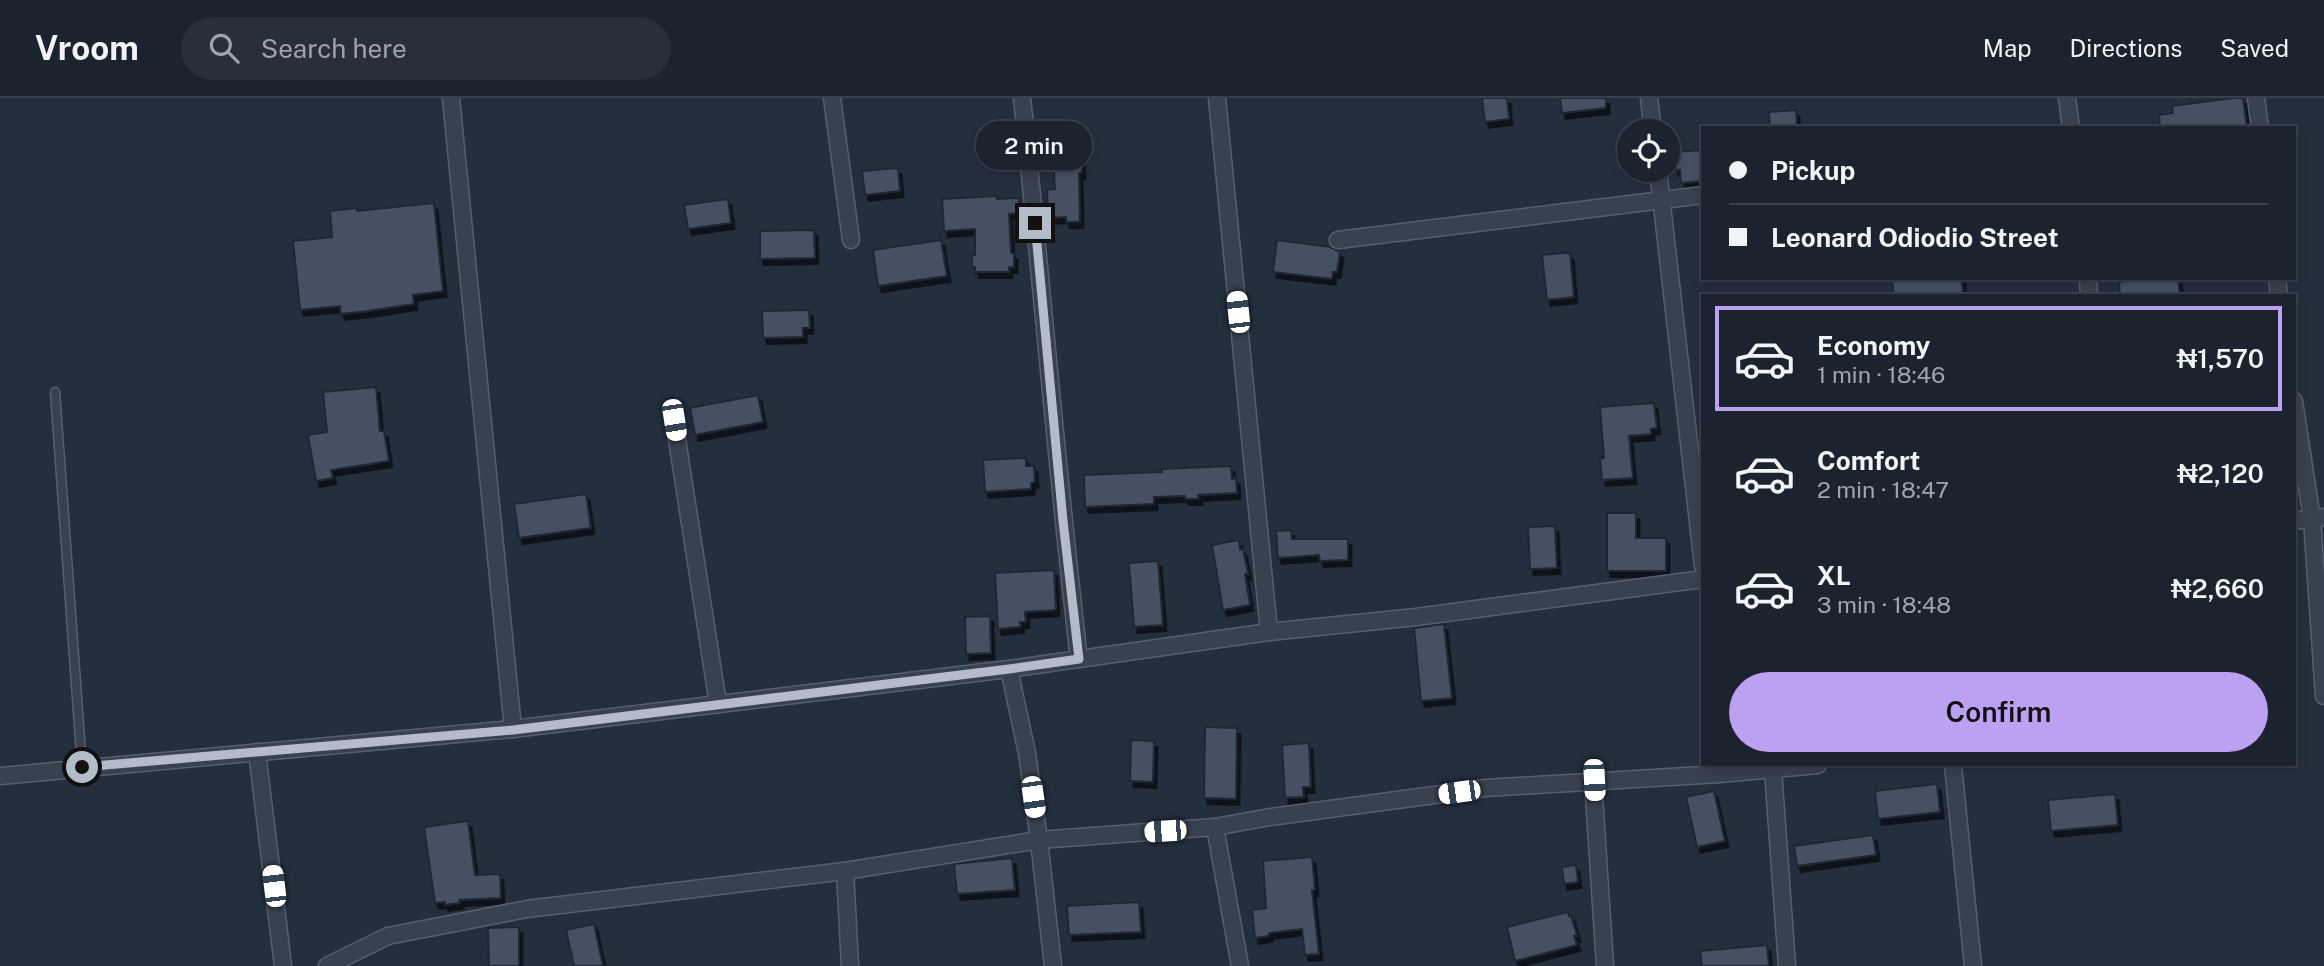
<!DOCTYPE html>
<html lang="en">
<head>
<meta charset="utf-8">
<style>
	body { margin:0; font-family:"Public Sans",sans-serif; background:#282f3a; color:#f1f3f6; height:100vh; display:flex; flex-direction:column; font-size:26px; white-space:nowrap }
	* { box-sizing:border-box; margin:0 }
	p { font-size:23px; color:#a0a4aa }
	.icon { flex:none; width:38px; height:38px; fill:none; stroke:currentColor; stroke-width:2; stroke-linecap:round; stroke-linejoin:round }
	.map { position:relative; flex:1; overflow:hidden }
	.drawer { position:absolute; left:1701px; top:196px; width:595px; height:472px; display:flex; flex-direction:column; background:#1b232e; border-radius:0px; box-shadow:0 4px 10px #0003,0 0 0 2px #39404a }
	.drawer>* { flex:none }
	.hud { position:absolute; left:1701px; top:28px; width:595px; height:154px; border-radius:0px; box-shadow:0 4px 10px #0003,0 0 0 2px #39404a; display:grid; align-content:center; height:154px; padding:0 28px; background:#1b232e }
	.fabs { position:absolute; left:1617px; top:21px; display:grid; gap:14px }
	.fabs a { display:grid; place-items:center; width:63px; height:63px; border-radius:50%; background:#1b232e; box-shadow:0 4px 10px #0003,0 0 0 2px #39404a; font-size:35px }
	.end { position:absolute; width:32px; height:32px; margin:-16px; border:9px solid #b4bcc9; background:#111; box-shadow:0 0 0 4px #111 }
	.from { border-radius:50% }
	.bubble { position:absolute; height:49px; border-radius:24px; background:#1b232e; box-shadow:0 4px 10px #0003,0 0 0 2px #39404a; font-size:23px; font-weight:600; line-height:49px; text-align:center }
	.car { position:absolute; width:21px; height:42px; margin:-21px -10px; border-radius:9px; box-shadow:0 0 5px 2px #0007; background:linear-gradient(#fff 24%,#345 0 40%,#fff 0 76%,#345 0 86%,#fff 0) }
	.hud b { display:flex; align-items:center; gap:24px; height:66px; font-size:26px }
	.hud b+b { border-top:2px solid #39404a }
	.hud i { width:18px; height:18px; background:#f1f3f6 }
	ul { padding:12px 0 0; list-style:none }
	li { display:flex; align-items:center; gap:21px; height:105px; margin:0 14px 10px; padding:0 14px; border:4px solid transparent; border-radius:0px }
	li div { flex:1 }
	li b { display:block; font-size:26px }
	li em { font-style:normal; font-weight:600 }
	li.on { border-color:#bca0f2 }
	li>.icon { width:63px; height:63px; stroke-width:1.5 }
	.cta { display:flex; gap:14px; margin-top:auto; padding:14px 28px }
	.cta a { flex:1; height:80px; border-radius:42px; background:#bca0f2; color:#111; font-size:28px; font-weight:600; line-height:80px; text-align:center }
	header { display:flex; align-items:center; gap:42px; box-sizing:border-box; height:98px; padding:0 35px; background:#1b232e; border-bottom:2px solid #39404a }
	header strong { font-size:33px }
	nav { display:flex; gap:38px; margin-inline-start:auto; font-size:24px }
	.search { width:490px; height:63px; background:#282f3a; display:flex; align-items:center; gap:18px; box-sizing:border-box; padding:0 24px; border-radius:38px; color:#a0a4aa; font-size:26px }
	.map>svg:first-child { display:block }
</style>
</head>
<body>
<header>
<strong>Vroom</strong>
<div class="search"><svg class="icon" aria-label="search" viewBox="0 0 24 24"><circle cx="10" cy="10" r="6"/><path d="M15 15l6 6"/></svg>Search here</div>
<nav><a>Map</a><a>Directions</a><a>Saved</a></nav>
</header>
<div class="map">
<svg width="2324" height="868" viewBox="0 0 2324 868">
	<defs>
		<filter id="shadow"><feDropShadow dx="3.5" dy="6" stdDeviation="0" flood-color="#0009"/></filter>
	</defs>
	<rect width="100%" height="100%" fill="#242f3e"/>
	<g fill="#455162" stroke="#1f2835" stroke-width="2" filter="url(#shadow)">
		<polygon points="1482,0 1507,0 1509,21 1485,24"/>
		<polygon points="1560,0 1606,0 1606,10 1562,15"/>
		<polygon points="2233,0 2243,0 2247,30 2160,30 2159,17 2173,15 2172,8"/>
		<polygon points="1796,12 1797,30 1770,30 1769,14"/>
		<polygon points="1080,45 1082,75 1079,75 1080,124 1066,124 1066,119 1048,120 1047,92 1055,91 1052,46"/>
		<polygon points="1703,52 1703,83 1681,85 1680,72 1675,72 1674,54"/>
		<polygon points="898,70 900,93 865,97 862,73"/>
		<polygon points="997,98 997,101 1019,100 1020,115 1009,116 1011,155 1014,155 1014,169 1009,169 1009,174 975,174 975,169 972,169 972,157 975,157 975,131 944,133 942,101"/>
		<polygon points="728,101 731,125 688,131 684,107"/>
		<polygon points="434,105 443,193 413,197 414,206 368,213 341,216 340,208 300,212 293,143 332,139 330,113 357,110 357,113"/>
		<polygon points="814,132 815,160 760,161 760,133"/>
		<polygon points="941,142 947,178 878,188 873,152"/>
		<polygon points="1277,142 1330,149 1340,154 1337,174 1333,174 1332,181 1273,174"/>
		<polygon points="1563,155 1570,155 1574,199 1547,202 1542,157"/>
		<polygon points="1892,180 1962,180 1963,198 1894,198"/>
		<polygon points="2153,180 2178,180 2180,198 2120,198 2119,184"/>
		<polygon points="809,212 810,230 803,230 803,239 763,240 762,213"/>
		<polygon points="376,289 380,333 384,333 389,363 331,372 333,380 316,383 308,337 327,334 323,294"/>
		<polygon points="758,297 763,324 695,337 690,310"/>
		<polygon points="1654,305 1657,330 1651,331 1651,336 1629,338 1633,380 1602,382 1600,360 1604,360 1600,309"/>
		<polygon points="1026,360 1026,368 1034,368 1035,384 1031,385 1031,391 985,394 983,362"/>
		<polygon points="1231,368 1232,381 1236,380 1237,395 1198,397 1199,401 1185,401 1185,398 1154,399 1154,406 1085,409 1084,377 1162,374 1162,371"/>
		<polygon points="586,396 591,430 519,440 514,406"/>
		<polygon points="1607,415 1636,415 1636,440 1666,440 1666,473 1607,473"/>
		<polygon points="1555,428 1557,470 1530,471 1528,429"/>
		<polygon points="1291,432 1292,441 1348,441 1348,462 1320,463 1319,457 1278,460 1276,433"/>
		<polygon points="1239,442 1240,452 1243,451 1248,476 1245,476 1250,507 1223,512 1212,447"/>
		<polygon points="1158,463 1163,527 1134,529 1129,465"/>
		<polygon points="1054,472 1056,512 1025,514 1026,524 1020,524 1021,529 998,531 995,475"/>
		<polygon points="990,518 991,555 966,556 965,519"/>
		<polygon points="1443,526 1444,526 1452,600 1421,603 1414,530"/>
		<polygon points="1205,629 1237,630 1236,701 1204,700"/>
		<polygon points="1131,642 1154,643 1153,684 1130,683"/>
		<polygon points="1309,645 1311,689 1303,689 1304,699 1285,700 1282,647"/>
		<polygon points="1937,686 1940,714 1878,721 1875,693"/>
		<polygon points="1714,693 1725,743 1697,749 1686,699"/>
		<polygon points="2115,696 2118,727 2051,733 2048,702"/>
		<polygon points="468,723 475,777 500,776 501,800 459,802 460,805 445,807 445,804 435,805 424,729"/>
		<polygon points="1873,737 1876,757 1797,768 1794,748"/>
		<polygon points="1312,759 1315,792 1312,792 1319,856 1305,857 1302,831 1269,835 1269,838 1255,840 1252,812 1266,810 1263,763"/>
		<polygon points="1012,760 1015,792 957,796 954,766"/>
		<polygon points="1576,767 1578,784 1564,786 1562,769"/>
		<polygon points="1139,804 1141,834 1069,837 1067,808"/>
		<polygon points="1568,814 1569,818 1571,817 1577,838 1574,838 1577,847 1515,863 1507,829"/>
		<polygon points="594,826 603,868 574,868 566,832"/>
		<polygon points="519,829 519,868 489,868 488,830"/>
		<polygon points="1767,847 1769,868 1702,868 1700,853"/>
	</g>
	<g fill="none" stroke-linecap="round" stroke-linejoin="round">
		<g stroke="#565f6c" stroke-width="11">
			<polyline id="lane" points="55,294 82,669"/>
		</g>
		<g stroke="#565f6c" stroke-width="19">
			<g id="street">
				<polyline points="451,0 513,631"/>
				<polyline points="832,0 851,142"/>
				<path d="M1022 0C1042 187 1057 374 1079 561"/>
				<polyline points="1217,0 1269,534"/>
				<polyline points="1649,0 1653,33"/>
				<polyline points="2067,0 2071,30"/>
				<polyline points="2256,0 2260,30"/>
				<polyline points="1658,72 1703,468"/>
				<polyline points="1338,142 1703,97"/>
				<polyline points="2088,180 2089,198"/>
				<polyline points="2277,180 2279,198"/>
				<polyline points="2294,303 2312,421 2324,598"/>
				<polyline points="674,322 718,606"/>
				<polyline points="2294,423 2324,419"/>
				<polyline points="1009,571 1027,655 1039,742 1053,868"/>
				<polyline points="257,654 283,868"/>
				<polyline points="1953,667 1973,868"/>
				<polyline points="1773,672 1787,868"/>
				<polyline points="0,678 513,631 1009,571 1269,534 1416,519 1703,481"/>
				<polyline points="1593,682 1605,868"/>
				<polyline points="327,868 388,838 527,811 845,773"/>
				<polyline points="850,868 845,773 1039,742 1215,729"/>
				<polyline points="1240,868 1215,729 1270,719 1486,690 1720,676 1818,667"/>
			</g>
		</g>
		<use href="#lane" stroke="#38414e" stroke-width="8"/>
		<use href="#street" stroke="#38414e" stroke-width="16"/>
	</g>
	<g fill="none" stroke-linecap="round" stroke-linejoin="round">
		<polyline stroke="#b4bcc9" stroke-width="9" points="82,669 513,632 1009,571 1079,561 1063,423 1035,125"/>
	</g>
</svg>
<div class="fabs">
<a><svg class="icon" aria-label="locate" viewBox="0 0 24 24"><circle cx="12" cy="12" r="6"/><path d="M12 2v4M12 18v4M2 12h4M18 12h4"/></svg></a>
</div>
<i class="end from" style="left:82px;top:669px"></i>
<i class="end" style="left:1035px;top:125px"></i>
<div class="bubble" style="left:976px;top:23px;width:116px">2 min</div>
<i class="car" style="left:1238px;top:214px;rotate:354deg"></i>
<i class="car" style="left:674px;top:322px;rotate:171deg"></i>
<i class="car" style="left:1594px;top:682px;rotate:177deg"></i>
<i class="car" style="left:1459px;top:694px;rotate:262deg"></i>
<i class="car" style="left:1033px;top:699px;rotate:172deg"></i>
<i class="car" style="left:1165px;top:733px;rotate:266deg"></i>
<i class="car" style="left:274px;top:788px;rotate:353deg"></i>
<div class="hud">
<b><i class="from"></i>Pickup</b>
<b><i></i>Leonard Odiodio Street</b>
</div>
<section class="drawer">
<ul>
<li class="on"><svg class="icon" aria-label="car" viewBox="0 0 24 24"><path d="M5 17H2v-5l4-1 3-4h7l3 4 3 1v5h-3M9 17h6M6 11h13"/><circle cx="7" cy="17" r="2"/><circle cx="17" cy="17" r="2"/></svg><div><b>Economy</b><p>1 min · 18:46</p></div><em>₦1,570</em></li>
<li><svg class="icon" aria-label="car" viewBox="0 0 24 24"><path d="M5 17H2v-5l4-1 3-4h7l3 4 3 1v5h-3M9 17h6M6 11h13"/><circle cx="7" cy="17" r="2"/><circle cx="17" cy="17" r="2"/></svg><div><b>Comfort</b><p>2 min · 18:47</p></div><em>₦2,120</em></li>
<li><svg class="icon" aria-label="car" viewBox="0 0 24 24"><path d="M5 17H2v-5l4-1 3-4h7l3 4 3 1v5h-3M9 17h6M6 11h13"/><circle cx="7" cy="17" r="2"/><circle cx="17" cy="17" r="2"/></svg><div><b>XL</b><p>3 min · 18:48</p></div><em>₦2,660</em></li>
</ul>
<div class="cta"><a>Confirm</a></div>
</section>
</div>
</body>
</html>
